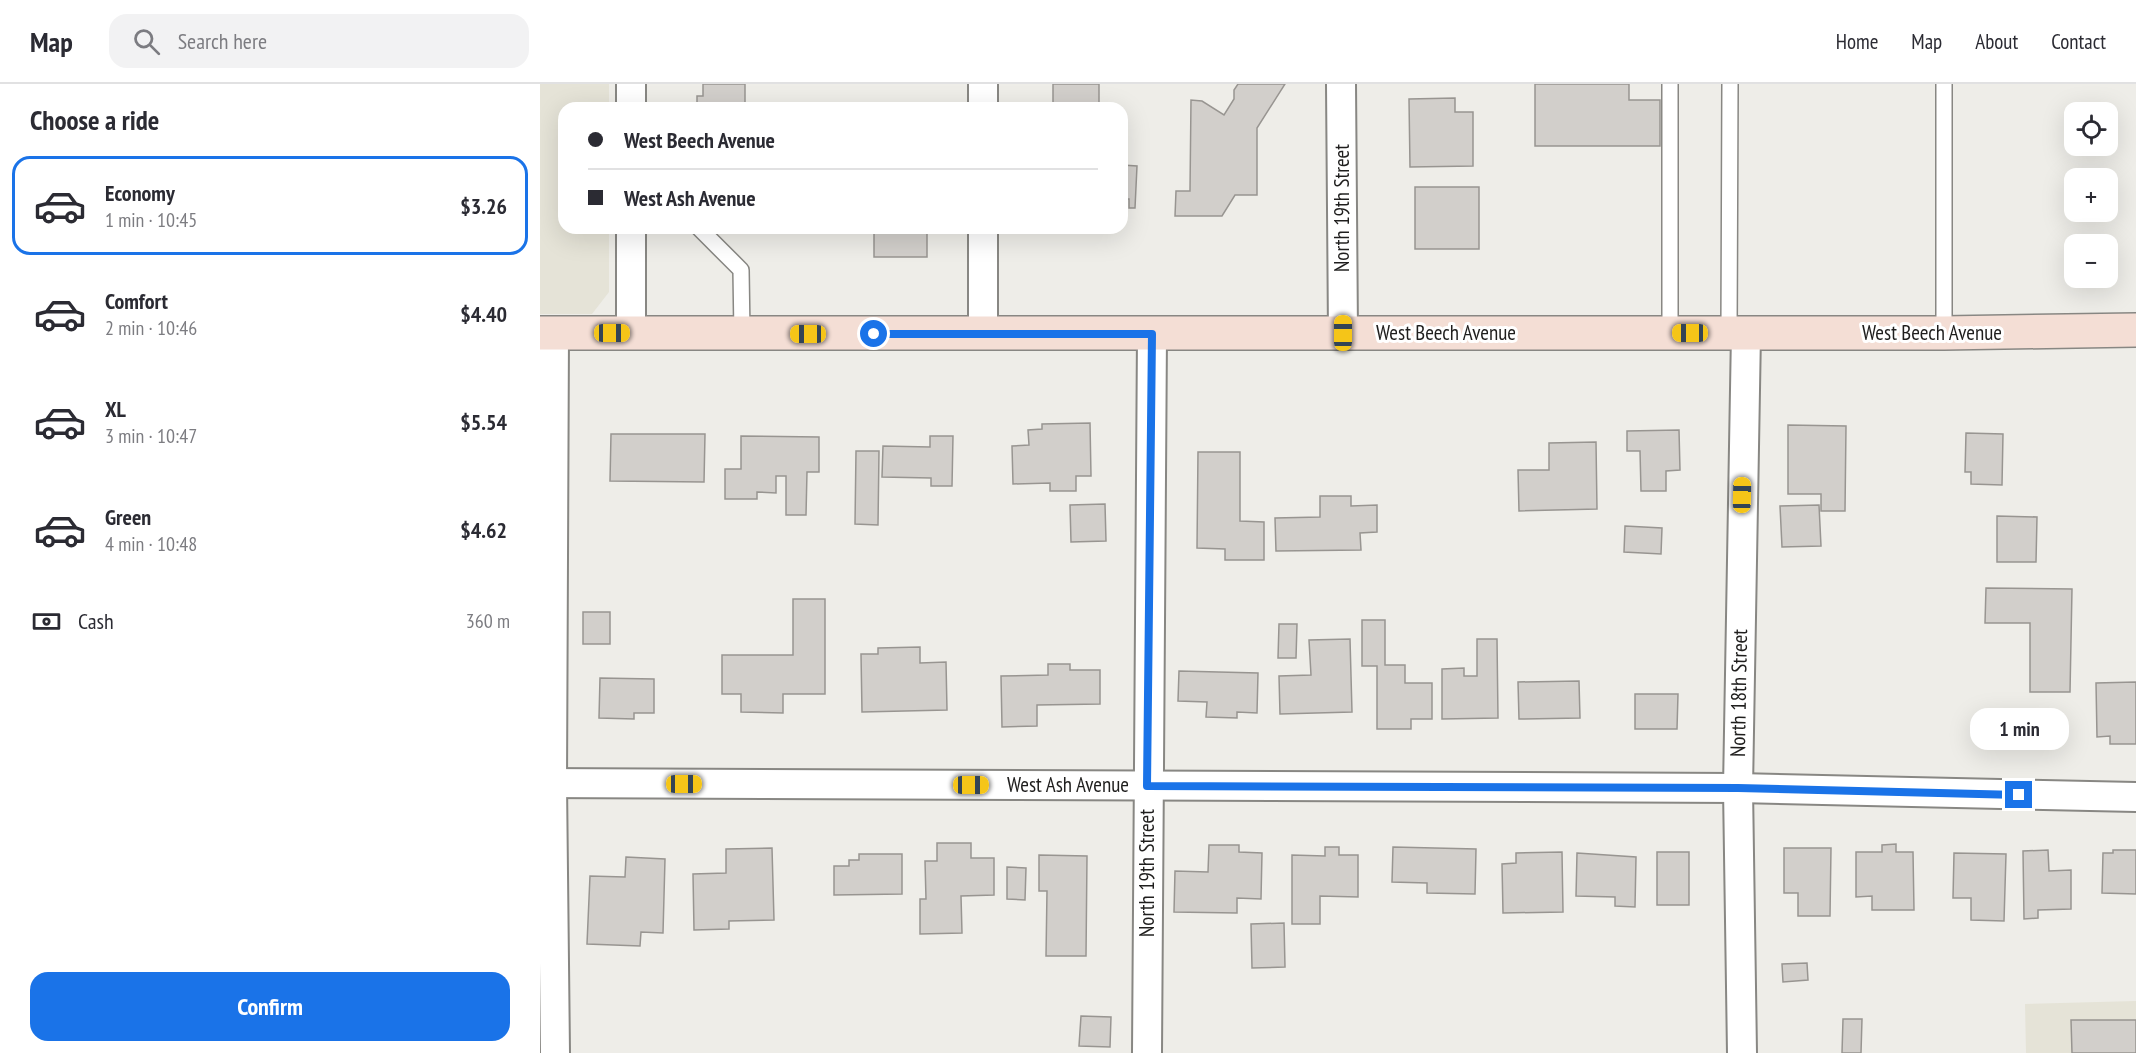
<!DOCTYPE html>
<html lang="en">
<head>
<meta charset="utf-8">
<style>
	body { margin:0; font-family:"PT Sans Narrow",sans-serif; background:#f2f2f3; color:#2b2b33; height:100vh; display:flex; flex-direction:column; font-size:22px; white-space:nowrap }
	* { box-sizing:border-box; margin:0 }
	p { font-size:20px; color:#7c7c81 }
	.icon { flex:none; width:33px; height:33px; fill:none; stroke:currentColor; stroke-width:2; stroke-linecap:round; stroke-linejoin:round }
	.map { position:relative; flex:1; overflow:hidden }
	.drawer { display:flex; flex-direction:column; background:#fff; width:540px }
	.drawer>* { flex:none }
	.guide { position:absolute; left:18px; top:18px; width:570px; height:132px; border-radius:18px; box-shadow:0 6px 24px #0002; display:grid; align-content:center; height:132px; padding:0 30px; background:#fff }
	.fabs { position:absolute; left:1524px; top:18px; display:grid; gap:12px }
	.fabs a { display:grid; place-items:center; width:54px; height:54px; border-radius:12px; background:#fff; box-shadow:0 6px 24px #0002; font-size:30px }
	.end { position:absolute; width:27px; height:27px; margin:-14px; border:8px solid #1a73e8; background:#fff; box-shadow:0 0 0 3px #fff }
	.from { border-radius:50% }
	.bubble { position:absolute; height:42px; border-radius:18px; background:#fff; box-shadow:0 6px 24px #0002; font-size:20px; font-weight:800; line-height:42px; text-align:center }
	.car { position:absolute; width:18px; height:36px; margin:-18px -9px; border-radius:8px; box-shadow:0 0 4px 2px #0007; background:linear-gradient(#f5c518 24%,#345 0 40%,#f5c518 0 76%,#345 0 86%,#f5c518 0) }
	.guide b { display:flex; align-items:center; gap:21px; height:57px; font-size:22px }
	.guide b+b { border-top:2px solid #e1e1e2 }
	.guide i { width:15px; height:15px; background:#2b2b33 }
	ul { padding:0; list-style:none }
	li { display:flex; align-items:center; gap:18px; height:99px; margin:0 12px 9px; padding:0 18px; border:3px solid transparent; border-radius:18px }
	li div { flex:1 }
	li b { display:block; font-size:22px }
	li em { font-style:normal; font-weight:800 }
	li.selected { border-color:#1a73e8 }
	li>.icon { width:54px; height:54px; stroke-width:1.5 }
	h2 { padding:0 30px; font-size:27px; line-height:72px }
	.pay { display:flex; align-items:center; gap:15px; height:66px; padding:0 30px; font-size:22px }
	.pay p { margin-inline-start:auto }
	.primary-button { display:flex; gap:12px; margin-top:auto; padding:12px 30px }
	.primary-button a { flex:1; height:69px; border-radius:18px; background:#1a73e8; color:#fff; font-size:24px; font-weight:800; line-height:69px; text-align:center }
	header { display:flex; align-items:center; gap:36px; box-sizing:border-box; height:84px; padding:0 30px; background:#fff; border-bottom:2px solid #e1e1e2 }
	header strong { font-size:28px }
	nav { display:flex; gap:33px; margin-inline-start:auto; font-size:21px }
	.search { width:420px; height:54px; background:#f2f2f3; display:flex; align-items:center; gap:15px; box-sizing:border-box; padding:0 21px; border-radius:18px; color:#7c7c81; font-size:22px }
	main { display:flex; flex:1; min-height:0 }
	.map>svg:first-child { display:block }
</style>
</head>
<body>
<header>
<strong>Map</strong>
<div class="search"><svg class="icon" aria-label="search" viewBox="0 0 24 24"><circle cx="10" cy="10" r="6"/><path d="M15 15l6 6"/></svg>Search here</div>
<nav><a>Home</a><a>Map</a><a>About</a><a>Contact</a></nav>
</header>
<main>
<section class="drawer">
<h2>Choose a ride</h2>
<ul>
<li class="selected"><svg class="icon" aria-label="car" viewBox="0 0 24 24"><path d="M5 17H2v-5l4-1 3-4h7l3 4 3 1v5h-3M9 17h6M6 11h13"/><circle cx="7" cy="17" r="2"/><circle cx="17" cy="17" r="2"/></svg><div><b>Economy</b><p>1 min · 10:45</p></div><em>$3.26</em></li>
<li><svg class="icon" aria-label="car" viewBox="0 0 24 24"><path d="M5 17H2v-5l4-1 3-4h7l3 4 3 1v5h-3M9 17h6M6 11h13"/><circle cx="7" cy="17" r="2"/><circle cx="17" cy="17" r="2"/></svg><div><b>Comfort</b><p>2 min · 10:46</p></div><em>$4.40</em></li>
<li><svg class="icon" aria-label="car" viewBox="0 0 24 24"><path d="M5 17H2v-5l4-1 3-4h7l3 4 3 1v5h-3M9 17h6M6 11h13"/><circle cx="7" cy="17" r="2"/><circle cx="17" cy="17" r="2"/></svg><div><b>XL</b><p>3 min · 10:47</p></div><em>$5.54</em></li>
<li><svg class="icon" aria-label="car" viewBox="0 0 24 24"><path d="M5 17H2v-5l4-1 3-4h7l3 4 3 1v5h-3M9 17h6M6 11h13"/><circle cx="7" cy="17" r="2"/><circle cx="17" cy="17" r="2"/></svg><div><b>Green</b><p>4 min · 10:48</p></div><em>$4.62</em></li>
</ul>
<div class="pay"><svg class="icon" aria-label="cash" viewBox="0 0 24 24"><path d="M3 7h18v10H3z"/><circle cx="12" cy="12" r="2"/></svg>Cash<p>360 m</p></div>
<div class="primary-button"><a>Confirm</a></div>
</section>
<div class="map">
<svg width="1596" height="969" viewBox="0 0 1596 969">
	<rect width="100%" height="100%" fill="#eeede8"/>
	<g fill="#e5e3d7">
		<polygon points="0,0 69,0 69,24 24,24 24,144 69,144 69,208 52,230 0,230"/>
		<polygon points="1596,917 1596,969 1486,969 1485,920"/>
	</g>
	<g fill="#d2cfcb" stroke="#989591" stroke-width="1.5">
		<polygon points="163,0 205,0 205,24 157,24 157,12 163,12"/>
		<rect x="513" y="0" width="46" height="24"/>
		<polygon points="698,0 745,0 717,44 717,111 695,111 682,132 635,132 636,107 650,107 651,16 662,17 684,31 694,15 694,6"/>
		<polygon points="995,0 1089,0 1089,16 1120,16 1120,62 995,62"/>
		<polygon points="915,14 915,28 933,28 933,82 870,83 869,15"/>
		<polygon points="582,81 597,82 595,124 589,124 589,115 582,115"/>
		<rect x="875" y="103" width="64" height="62"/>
		<rect x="168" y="144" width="68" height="2"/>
		<rect x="334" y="144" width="53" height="29"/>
		<polygon points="550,339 551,392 536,392 536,407 510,407 510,399 473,400 472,362 489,361 488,346 502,345 502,340"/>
		<polygon points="1248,341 1306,342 1305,427 1281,427 1281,410 1248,410"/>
		<polygon points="1139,346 1140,386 1126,387 1126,407 1101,407 1100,367 1087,367 1087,347"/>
		<polygon points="1426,349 1463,350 1462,401 1431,400 1431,388 1425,388"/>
		<polygon points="71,350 165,350 164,398 70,397"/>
		<polygon points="201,352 279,353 279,388 267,388 266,431 246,431 246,392 236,392 236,409 217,408 217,415 185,415 185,385 201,385"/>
		<polygon points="390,352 413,352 412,402 391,402 391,394 342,393 343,362 390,363"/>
		<polygon points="1056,358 1057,425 979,427 978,386 1009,386 1009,359"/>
		<polygon points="316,367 339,367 338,441 315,440"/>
		<polygon points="658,368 700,368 700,437 724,438 724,476 685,476 685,465 657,464"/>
		<polygon points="780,412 811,412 811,422 837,421 837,448 820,449 821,466 736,467 735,434 780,433"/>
		<polygon points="565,420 566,457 531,458 530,421"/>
		<polygon points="1279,421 1281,462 1242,463 1240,422"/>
		<polygon points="1457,432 1497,433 1496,478 1457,478"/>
		<polygon points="1085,442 1122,444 1121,470 1084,468"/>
		<polygon points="1446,504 1532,505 1530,608 1490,608 1490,539 1445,539"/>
		<polygon points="253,515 285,515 285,610 243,610 243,629 201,628 201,610 182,610 182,571 253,571"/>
		<rect x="43" y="528" width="27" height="32"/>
		<polygon points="822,536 845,536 845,581 865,581 865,599 892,599 892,635 871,635 871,645 837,645 837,582 822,582"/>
		<polygon points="739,540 757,540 756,574 738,574"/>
		<polygon points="810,555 812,628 740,630 739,592 771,591 769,556"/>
		<polygon points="937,555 957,555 958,634 902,635 902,585 924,584 924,592 937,592"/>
		<polygon points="380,563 380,579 406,578 407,626 322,628 321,570 338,570 338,564"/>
		<polygon points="508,580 530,580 530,586 560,586 560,620 497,621 497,642 462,643 461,592 508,591"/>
		<polygon points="639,587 718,589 717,629 697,628 697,634 666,633 667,618 638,617"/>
		<polygon points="60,594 114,595 114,629 94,629 94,635 59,634"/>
		<polygon points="1039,597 1040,634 979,635 978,598"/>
		<polygon points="1596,598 1596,660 1570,660 1570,652 1557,653 1556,599"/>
		<polygon points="1095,610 1138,610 1137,645 1095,645"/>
		<polygon points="397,759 431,759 431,774 454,774 454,811 421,812 422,849 380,850 380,815 386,815 385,777 397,777"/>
		<polygon points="1356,760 1356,768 1373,768 1374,826 1332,826 1332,812 1316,813 1316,768 1342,768 1342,761"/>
		<polygon points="669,761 699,761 699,768 722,769 721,815 697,814 697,829 634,828 635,787 668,788"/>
		<polygon points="785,763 799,763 799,771 818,771 818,813 780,812 780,840 752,840 752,771 785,772"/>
		<polygon points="853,763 936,765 935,810 887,809 887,799 852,798"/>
		<polygon points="232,764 234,836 189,837 189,845 154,846 153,790 186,789 186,765"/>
		<polygon points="1244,764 1291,764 1290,832 1258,832 1258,809 1244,809"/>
		<polygon points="1508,766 1509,787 1531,786 1531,825 1498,826 1498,834 1484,835 1483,767"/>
		<polygon points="1573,766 1596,766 1596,810 1562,809 1563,769 1573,769"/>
		<polygon points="1022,768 1023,828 963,829 962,780 976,779 976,769"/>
		<rect x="1117" y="768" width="32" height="53"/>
		<polygon points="1037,769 1096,773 1095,823 1075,822 1075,813 1036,812"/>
		<polygon points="1414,769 1466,770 1464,837 1431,836 1431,814 1413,814"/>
		<polygon points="319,770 362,770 362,810 294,811 294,782 309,782 309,776 319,776"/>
		<polygon points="499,771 547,772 546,872 506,872 507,807 499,807"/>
		<polygon points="86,773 125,775 123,849 101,848 100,862 47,860 50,792 85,793"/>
		<polygon points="467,783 486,784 485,816 467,815"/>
		<polygon points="744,839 745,883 712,884 711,840"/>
		<polygon points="1267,879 1268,896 1243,898 1242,880"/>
		<polygon points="541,932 571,933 570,963 539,962"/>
		<polygon points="1303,935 1322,935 1321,969 1302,969"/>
		<polygon points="1531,936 1596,936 1596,969 1532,969"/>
	</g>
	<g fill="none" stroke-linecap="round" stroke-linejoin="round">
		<g stroke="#888783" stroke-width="18">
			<g id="lane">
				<polyline points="1130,0 1130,249"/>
				<polyline points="1404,0 1404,249"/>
				<polyline points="159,144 201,186 202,250"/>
				<polyline points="1189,249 1190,0"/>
			</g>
		</g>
		<g stroke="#888783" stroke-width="32">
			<g id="street">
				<polyline points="91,0 91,24"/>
				<polyline points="443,0 443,24"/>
				<polyline points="801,0 803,249"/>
				<polyline points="91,144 91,249"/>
				<polyline points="443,144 443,250"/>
				<polyline points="14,249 12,699 15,969"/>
				<polyline points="0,699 1198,704 1596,713"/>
				<polyline points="607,969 612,250"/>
				<polyline points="1202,969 1198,704 1206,249"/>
			</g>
		</g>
		<g stroke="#888783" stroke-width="36">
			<polyline id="secondary" points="0,249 1404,249 1596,246"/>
		</g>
		<use href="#lane" stroke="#fff" stroke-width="15"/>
		<use href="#street" stroke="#fff" stroke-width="28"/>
		<use href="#secondary" stroke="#f4ded5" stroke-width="33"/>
	</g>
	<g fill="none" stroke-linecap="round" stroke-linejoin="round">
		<polyline stroke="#1a73e8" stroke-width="8" points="334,250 612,250 607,702 1198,704 1479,711"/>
	</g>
	<g text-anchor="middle" stroke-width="6" stroke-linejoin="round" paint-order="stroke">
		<g font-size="21" fill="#1f1e1d" stroke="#fff">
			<text transform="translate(802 124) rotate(-90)" y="7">North 19th Street</text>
			<text x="906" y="256">West Beech Avenue</text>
			<text x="1392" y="256">West Beech Avenue</text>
			<text transform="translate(1199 609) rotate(-89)" y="7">North 18th Street</text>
			<text x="528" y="708">West Ash Avenue</text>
			<text transform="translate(607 789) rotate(-90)" y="7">North 19th Street</text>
		</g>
	</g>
</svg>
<div class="fabs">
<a><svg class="icon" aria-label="locate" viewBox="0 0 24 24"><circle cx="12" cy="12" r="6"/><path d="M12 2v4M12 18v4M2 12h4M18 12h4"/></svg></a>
<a>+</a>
<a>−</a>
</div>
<i class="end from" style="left:334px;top:250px"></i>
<i class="end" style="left:1479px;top:711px"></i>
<div class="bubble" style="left:1430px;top:624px;width:99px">1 min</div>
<i class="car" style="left:72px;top:249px;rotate:90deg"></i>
<i class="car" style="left:803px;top:249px;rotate:0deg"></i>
<i class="car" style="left:1150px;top:249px;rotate:270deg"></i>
<i class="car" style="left:268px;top:250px;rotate:270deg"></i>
<i class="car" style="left:1202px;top:411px;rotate:1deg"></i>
<i class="car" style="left:144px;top:700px;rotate:90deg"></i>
<i class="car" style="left:431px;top:701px;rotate:90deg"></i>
<div class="guide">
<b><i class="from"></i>West Beech Avenue</b>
<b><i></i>West Ash Avenue</b>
</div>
</div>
</main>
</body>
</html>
